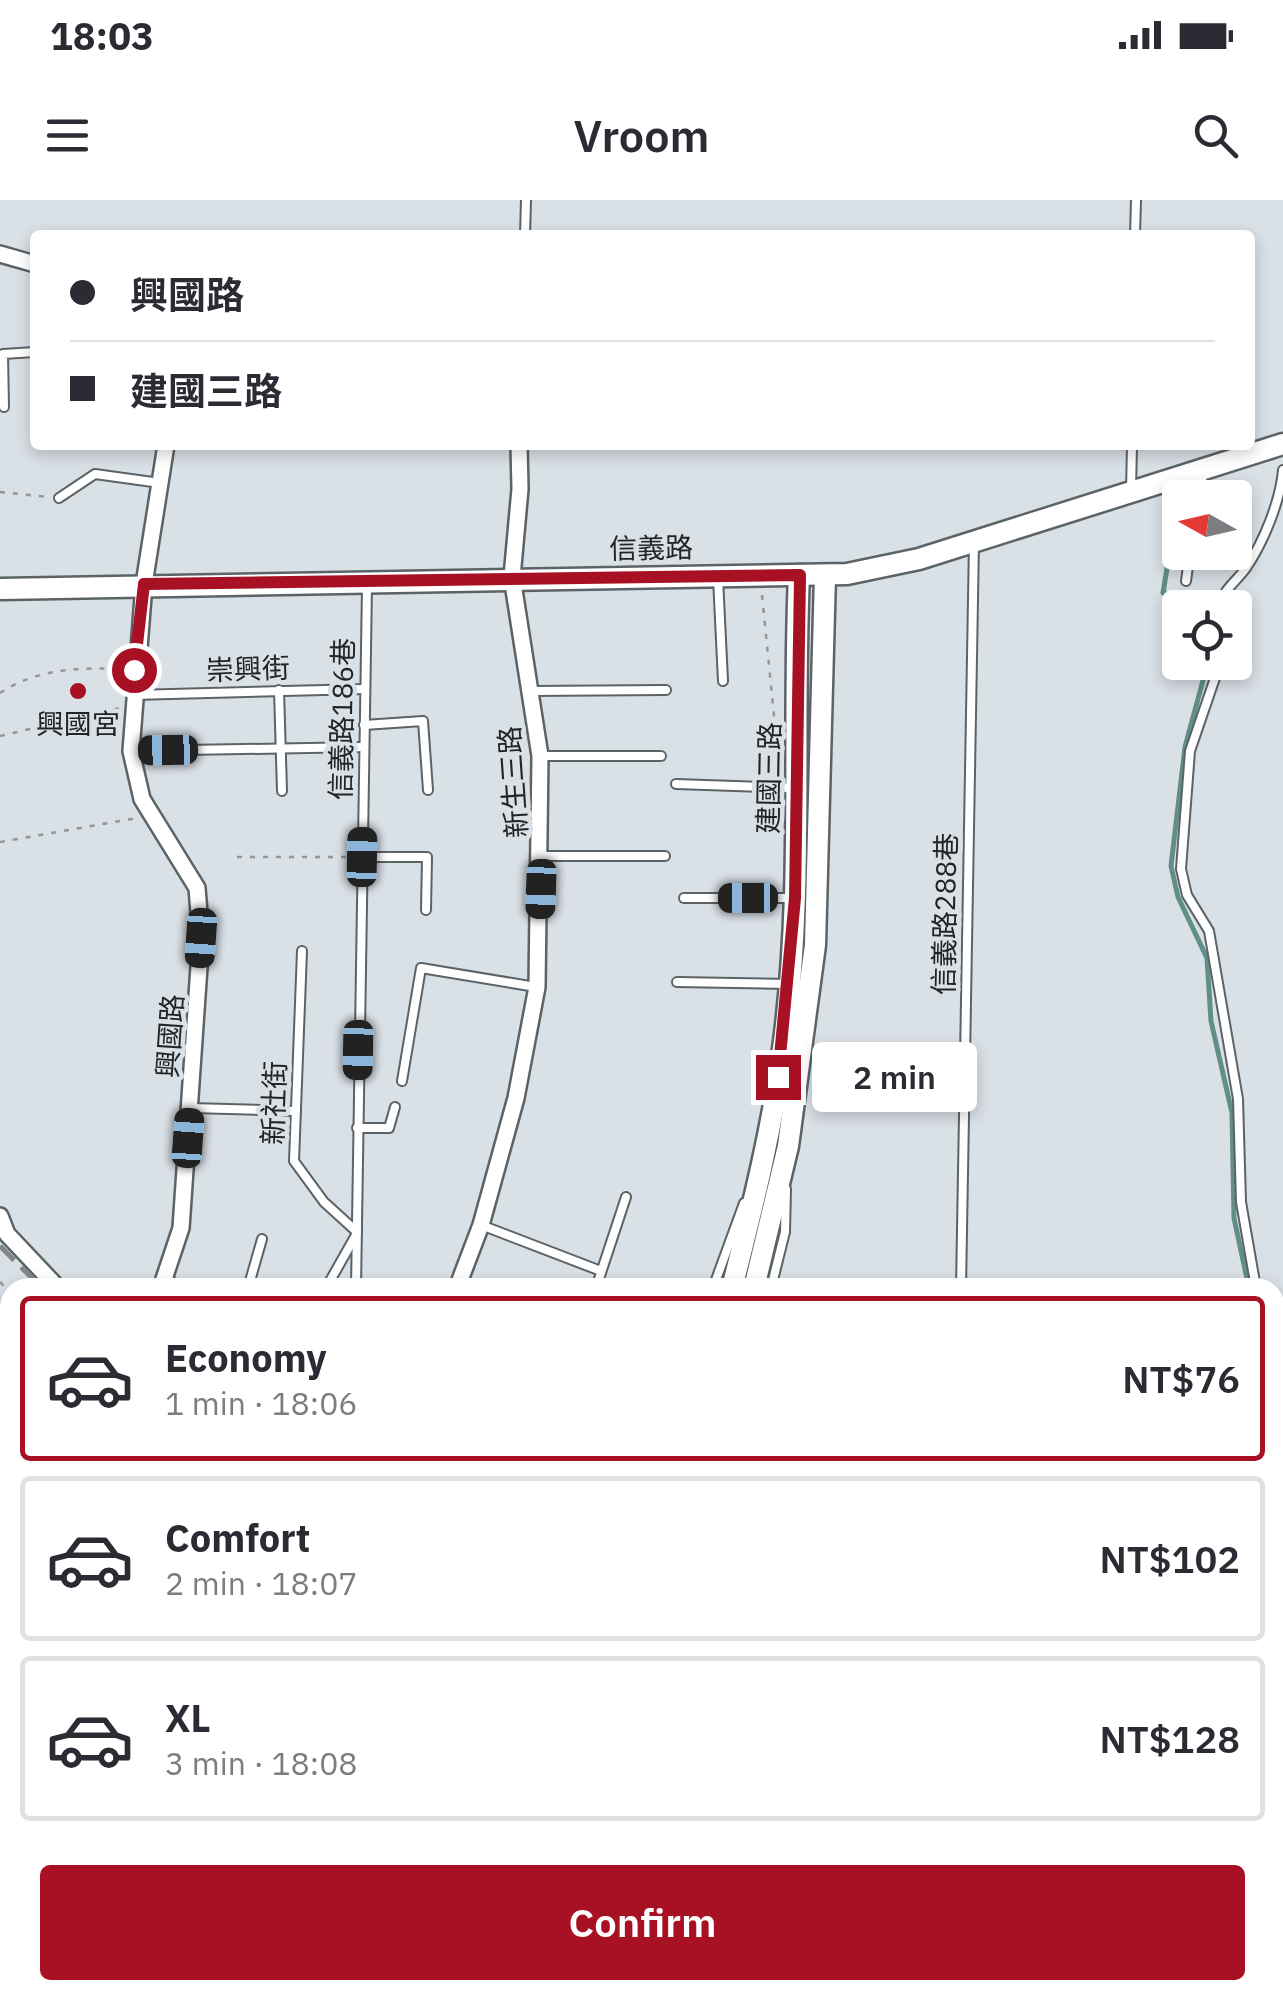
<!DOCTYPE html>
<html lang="en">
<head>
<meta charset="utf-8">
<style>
	body { margin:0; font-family:"IBM Plex Sans","Noto Sans TC",sans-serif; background:#f2f2f3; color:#2b2b33; height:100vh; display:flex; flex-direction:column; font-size:38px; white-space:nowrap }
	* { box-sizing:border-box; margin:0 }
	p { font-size:32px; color:#7c7c81 }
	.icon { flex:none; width:55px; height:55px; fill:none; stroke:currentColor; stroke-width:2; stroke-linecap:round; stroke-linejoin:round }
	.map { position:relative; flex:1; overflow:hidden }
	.side { position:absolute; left:0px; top:1078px; width:1285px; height:722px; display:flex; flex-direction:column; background:#fff; border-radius:30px 30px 0 0; box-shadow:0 5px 15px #0003 }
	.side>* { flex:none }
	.top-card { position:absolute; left:30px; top:30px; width:1225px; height:220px; border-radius:10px; box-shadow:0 5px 15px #0003; display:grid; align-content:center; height:220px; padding:0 40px; background:#fff }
	.needle { width:65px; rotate:278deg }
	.buttons { position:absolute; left:1162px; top:280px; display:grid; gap:20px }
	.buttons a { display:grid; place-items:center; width:90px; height:90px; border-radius:10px; background:#fff; box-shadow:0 5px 15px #0003; font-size:50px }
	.end { position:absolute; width:45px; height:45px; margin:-22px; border:12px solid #a81024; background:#fff; box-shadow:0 0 0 5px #fff }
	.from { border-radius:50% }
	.bubble { position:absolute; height:70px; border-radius:10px; background:#fff; box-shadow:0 5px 15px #0003; font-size:32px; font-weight:600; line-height:70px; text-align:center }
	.car { position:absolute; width:30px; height:60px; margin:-30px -15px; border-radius:12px; box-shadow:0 0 8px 2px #0007; background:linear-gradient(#222 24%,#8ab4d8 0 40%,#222 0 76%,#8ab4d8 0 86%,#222 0) }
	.top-card b { display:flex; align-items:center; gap:35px; height:95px; font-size:38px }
	.top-card b+b { border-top:2px solid #e1e1e2 }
	.top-card i { width:25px; height:25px; background:#2b2b33 }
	ul { padding:18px 0 0; list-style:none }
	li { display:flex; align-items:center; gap:30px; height:165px; margin:0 20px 15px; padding:0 20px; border:5px solid #e1e1e2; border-radius:10px }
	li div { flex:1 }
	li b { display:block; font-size:38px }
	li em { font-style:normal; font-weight:600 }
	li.selected { border-color:#a81024 }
	li>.icon { width:90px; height:90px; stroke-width:1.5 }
	.cta { display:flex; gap:20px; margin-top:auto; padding:20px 40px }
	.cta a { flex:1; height:115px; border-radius:10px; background:#a81024; color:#fff; font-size:40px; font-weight:600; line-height:115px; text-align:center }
	.status { display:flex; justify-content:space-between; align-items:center; height:70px; padding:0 50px; background:#fff; direction:ltr }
	.status svg { height:28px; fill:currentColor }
	header { display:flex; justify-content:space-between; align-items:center; height:130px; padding:0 40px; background:#fff; font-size:45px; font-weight:600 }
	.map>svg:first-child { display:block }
</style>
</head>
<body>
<div class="status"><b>18:03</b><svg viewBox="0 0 49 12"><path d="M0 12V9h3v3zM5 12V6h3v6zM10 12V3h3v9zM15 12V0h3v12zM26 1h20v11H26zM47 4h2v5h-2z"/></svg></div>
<header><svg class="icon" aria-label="menu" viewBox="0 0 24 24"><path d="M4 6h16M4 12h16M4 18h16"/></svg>Vroom<svg class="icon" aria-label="search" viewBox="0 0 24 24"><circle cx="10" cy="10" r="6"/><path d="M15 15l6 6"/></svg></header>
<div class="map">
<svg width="1283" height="1799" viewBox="0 0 1283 1799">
	<rect width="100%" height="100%" fill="#d9e0e6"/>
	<polygon fill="#a499c7" points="479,1790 641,1790 668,1799 475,1799"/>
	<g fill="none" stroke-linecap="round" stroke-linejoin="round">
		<g stroke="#618e85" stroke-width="5">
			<polyline points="1179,295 1163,393 1211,408"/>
			<polyline points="1208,462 1185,547 1171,666 1178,697 1207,758 1211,821 1232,913 1234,1018 1249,1088"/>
			<polyline points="1275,1184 1282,1210 1283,1247"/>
			<polyline points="1275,1327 1281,1312 1283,1274"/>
			<polyline points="1275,1447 1283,1458"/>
		</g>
	</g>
	<polygon fill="#abbfec" stroke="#7f8289" stroke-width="2.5" points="212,1790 304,1790 301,1799 238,1799"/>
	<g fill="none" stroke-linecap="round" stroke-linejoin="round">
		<g stroke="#5c6367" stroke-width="12">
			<g id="service">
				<polyline points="525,35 526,0"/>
				<polyline points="1135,35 1136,0"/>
				<polyline points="4,207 3,154 35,152"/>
				<polyline points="1131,291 1132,245"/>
				<polyline points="59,298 95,274 160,283"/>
				<polyline points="1199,298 1203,273"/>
				<polyline points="718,378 723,481"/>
				<polyline points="1186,381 1190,352"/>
				<path d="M1219 408C1223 389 1236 382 1246 368 1264 341 1280 302 1283 270"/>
				<polyline points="1215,462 1215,478 1190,551 1181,669 1187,695 1209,731 1238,899 1241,1002 1256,1088"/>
				<polyline points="279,490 282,591"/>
				<polyline points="530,491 666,490"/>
				<polyline points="133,495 365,489"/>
				<polyline points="364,525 423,521 428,590"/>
				<polyline points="131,551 364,547"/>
				<polyline points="540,556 661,556"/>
				<polyline points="676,584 792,588"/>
				<polyline points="542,656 665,656"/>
				<polyline points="362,657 427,657 426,710"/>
				<polyline points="684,698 790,698"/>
				<polyline points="302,751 294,961 324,1002 357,1032"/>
				<polyline points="677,782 788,784"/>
				<polyline points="402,881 421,768 536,787"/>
				<polyline points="190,908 296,911"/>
				<polyline points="357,928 389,928 395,907"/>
				<polyline points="481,1025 601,1071"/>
				<polyline points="166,1077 179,1088"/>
				<polyline points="248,1088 262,1039"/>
				<polyline points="326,1088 356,1035"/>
				<polyline points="356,1088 367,386"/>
				<polyline points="596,1088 626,997"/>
				<polyline points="713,1088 744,1003"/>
				<polyline points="771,1088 785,1032 786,989"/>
				<polyline points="961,1088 974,342"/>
				<polyline points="1275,1154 1283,1183"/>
				<polyline points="0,1237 10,1243"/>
				<polyline points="0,1262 10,1262"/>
				<polyline points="1275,1348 1283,1333"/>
				<polyline points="1275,1436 1283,1445"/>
				<polyline points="401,1799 405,1790"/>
				<polyline points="467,1799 471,1790"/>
			</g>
		</g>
		<g stroke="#5c6367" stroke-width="20">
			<g id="minor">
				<polyline points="0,54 35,64"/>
				<polyline points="0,1016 7,1034 58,1088"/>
				<polyline points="161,1088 181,1028 201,738 197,688 142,599 131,551 144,384 166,245"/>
				<polyline points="457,1088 481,1025 516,898 537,787 540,556 512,377 520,289 519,245"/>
			</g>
		</g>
		<g stroke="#5c6367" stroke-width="25">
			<g id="tertiary">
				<polyline points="0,389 847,374 919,359 1283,244"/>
				<path d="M732 1088C753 1006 773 925 784 841 804 687 792 530 799 375"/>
				<polyline points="754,1088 788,946 815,745 825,375"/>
				<polyline points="424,1799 428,1790"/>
				<polyline points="443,1799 447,1790"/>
			</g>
		</g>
		<g stroke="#5c6367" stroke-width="30">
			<g id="primary">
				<polyline points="0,1502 10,1505"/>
				<polyline points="0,1523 10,1526"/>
				<polyline points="763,1790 789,1799"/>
				<polyline points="827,1790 853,1799"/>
			</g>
		</g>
		<g stroke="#90969a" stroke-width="2.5" stroke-dasharray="5 8" stroke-linecap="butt">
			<polyline points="0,292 48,297"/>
			<polyline points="762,395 778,556"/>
			<path d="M0 493C36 469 79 467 123 469"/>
			<polyline points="0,536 120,508"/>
			<polyline points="0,642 137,618"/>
			<polyline points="237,657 350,657"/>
			<polyline points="0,1082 10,1092"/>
			<polyline points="1275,1466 1283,1467"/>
		</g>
		<use href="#service" stroke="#fff" stroke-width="8"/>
		<use href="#minor" stroke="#fff" stroke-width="15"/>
		<use href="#tertiary" stroke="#fff" stroke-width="20"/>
		<use href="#primary" stroke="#fff" stroke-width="25"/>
		<g stroke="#81868a" stroke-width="5" stroke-dasharray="20 10" stroke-linecap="butt">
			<polyline points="0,1046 42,1088"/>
			<polyline points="1032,1790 1057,1799"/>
			<polyline points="1057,1790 1084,1799"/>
		</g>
	</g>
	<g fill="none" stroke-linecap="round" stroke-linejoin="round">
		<polyline stroke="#a81024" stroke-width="12" points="134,470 144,384 800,375 795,698 778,877"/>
	</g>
	<circle fill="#a81024" stroke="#d9e0e6" stroke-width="4" cx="78" cy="491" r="10"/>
	<g text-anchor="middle" stroke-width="9" stroke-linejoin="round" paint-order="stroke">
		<g font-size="28" fill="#222527" stroke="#d9e0e6">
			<text transform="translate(651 348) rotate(-1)" y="10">信義路</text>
			<text transform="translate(248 469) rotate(-2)" y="10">崇興街</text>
			<text transform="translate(342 519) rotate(-89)" y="10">信義路186巷</text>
			<text transform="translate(769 578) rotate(-89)" y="10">建國三路</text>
			<text transform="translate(513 582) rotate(-94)" y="10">新生三路</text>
			<text transform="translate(945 714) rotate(-89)" y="10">信義路288巷</text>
			<text transform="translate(170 836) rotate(-86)" y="10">興國路</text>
			<text transform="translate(274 903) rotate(-88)" y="10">新社街</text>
		</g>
		<g font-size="28" fill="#222527" stroke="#d9e0e6">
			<text x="78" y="534">興國宮</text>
		</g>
	</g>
</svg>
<div class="buttons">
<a><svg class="needle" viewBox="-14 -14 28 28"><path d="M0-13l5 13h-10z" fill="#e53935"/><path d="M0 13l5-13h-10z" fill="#7c7c81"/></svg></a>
<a><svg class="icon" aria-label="locate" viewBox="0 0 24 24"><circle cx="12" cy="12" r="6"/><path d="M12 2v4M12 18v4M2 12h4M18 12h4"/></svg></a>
</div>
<i class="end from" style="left:134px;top:470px"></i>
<i class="end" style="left:778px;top:877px"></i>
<div class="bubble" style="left:812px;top:842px;width:165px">2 min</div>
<i class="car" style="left:168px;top:550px;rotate:269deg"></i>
<i class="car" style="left:362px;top:657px;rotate:1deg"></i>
<i class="car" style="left:541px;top:689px;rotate:182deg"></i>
<i class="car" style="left:748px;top:698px;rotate:270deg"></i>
<i class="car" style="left:201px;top:738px;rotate:184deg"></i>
<i class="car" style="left:358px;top:850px;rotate:181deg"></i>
<i class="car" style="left:188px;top:938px;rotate:4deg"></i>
<div class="top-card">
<b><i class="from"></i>興國路</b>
<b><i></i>建國三路</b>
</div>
<section class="side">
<ul>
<li class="selected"><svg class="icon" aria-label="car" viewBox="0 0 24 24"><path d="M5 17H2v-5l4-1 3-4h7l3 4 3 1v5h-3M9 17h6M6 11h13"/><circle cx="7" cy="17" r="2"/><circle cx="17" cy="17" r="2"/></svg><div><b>Economy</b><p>1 min · 18:06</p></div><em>NT$76</em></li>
<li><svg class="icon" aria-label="car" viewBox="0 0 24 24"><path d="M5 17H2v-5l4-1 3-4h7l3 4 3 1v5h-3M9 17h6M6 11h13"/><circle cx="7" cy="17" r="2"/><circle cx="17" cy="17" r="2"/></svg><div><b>Comfort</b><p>2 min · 18:07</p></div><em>NT$102</em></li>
<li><svg class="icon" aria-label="car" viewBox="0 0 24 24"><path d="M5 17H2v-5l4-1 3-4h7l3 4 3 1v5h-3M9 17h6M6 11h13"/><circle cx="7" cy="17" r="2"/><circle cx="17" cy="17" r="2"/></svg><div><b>XL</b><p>3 min · 18:08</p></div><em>NT$128</em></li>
</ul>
<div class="cta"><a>Confirm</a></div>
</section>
</div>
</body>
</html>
